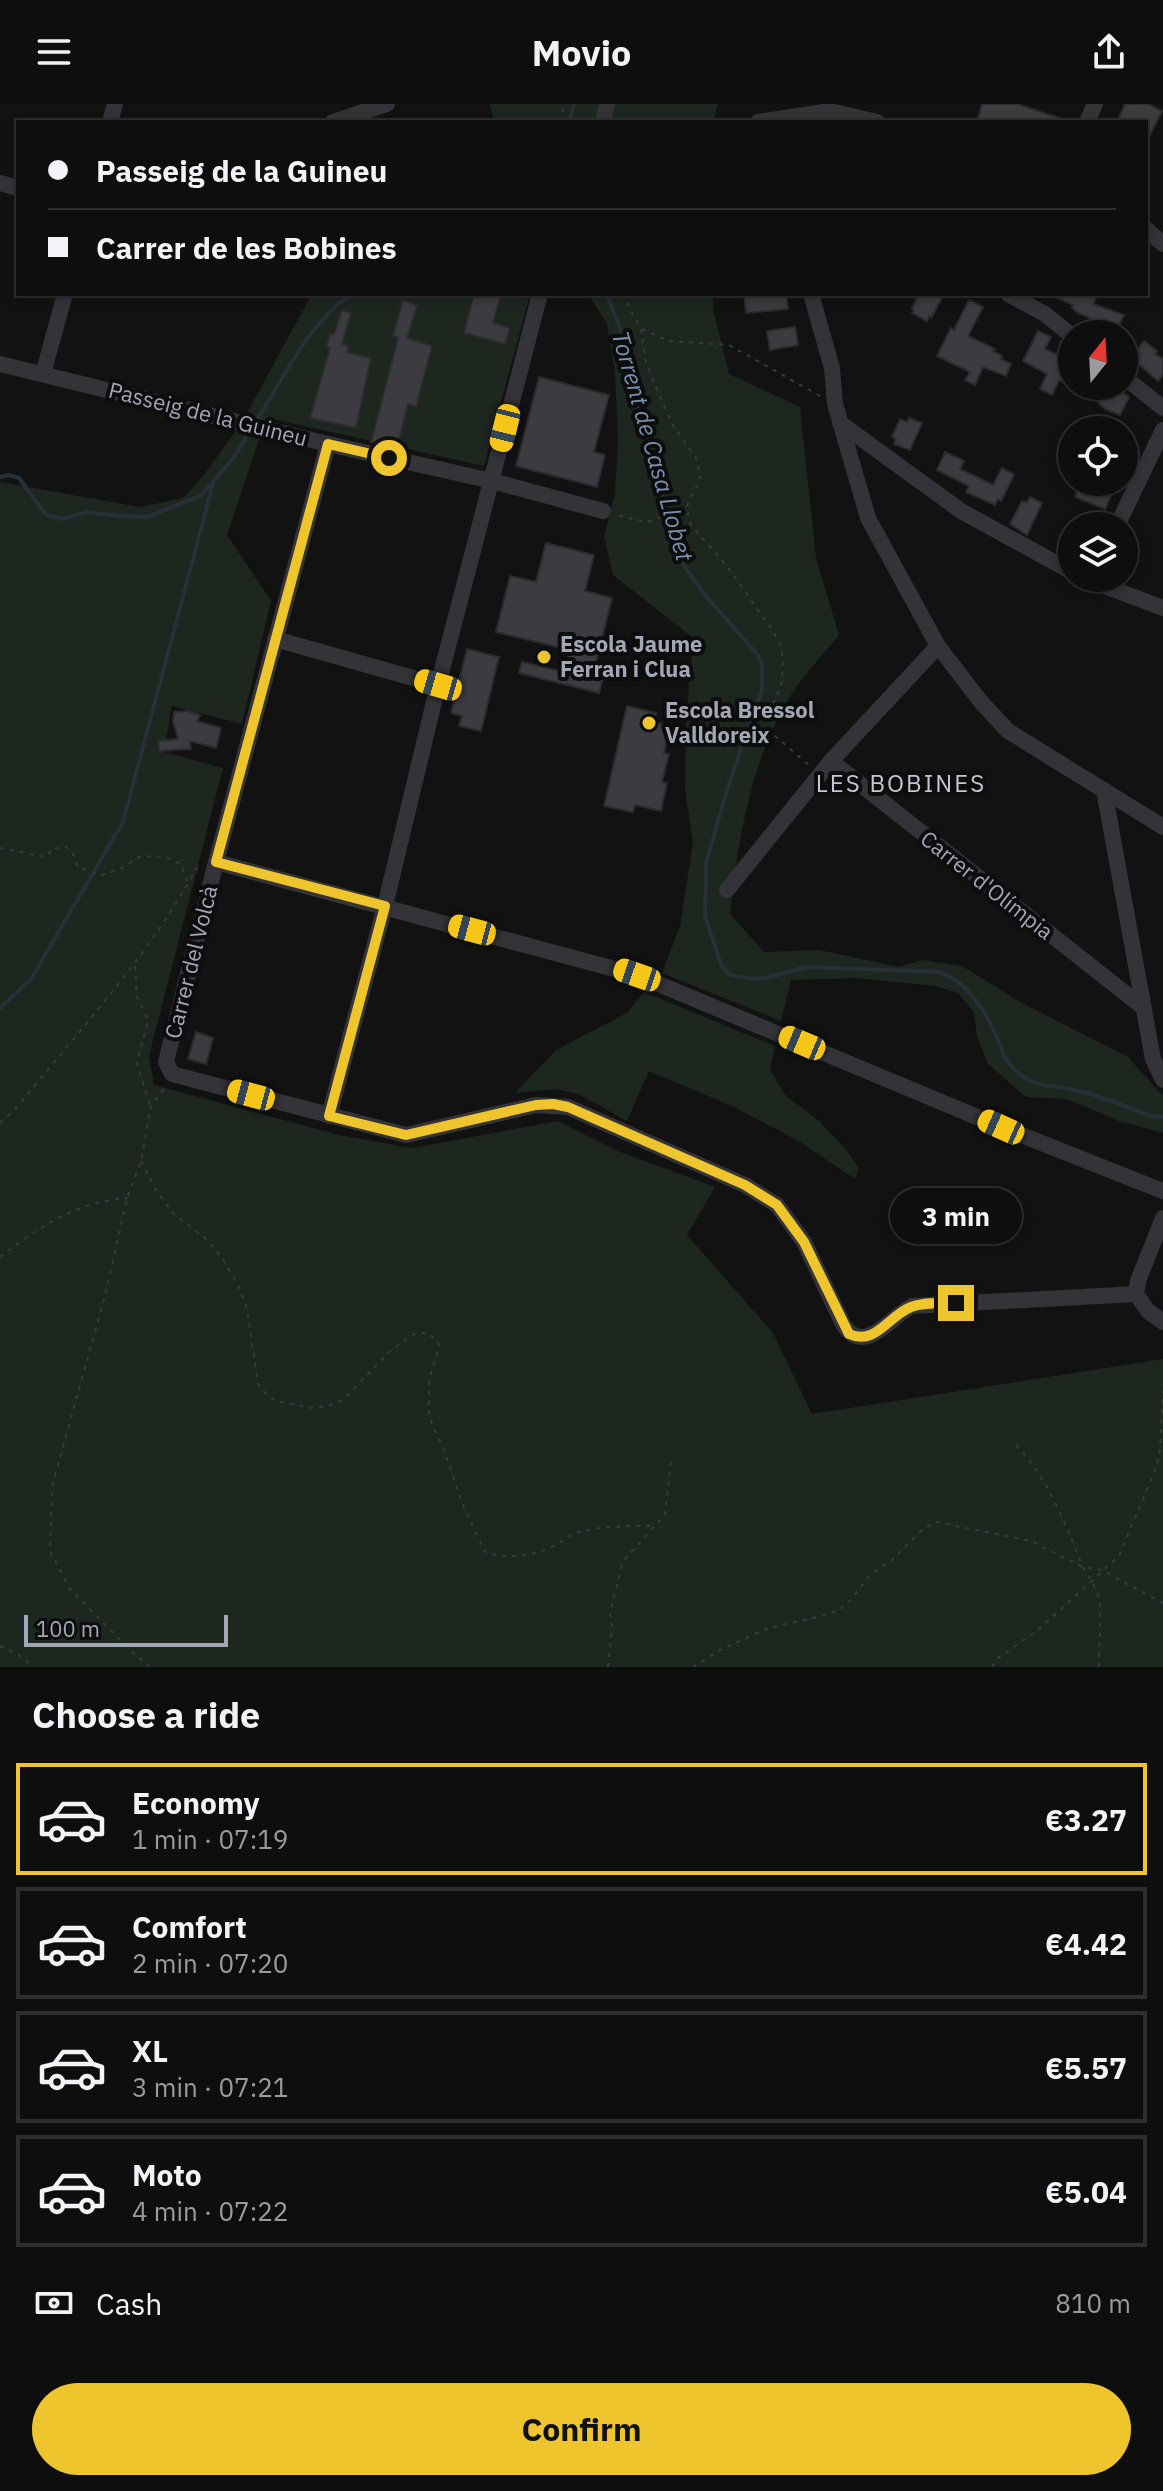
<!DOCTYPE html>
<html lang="en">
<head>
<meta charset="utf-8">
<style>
	body { margin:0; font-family:"IBM Plex Sans",sans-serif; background:#171717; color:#f1f3f6; height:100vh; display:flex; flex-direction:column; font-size:30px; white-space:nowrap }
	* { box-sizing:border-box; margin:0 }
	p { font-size:26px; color:#9b9c9e }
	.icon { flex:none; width:44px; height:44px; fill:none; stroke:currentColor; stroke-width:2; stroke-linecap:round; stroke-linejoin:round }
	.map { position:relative; height:1563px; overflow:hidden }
	.details { display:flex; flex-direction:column; background:#0e0e0e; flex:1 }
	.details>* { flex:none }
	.guide { position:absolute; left:16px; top:16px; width:1132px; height:176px; border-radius:0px; box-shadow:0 4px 12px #0003,0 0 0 2px #2e2e2e; display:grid; align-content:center; height:176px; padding:0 32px; background:#0e0e0e }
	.needle { width:52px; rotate:18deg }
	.fabs { position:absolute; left:1058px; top:216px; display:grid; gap:16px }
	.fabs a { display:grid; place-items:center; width:80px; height:80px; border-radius:50%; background:#0e0e0e; box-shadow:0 4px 12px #0003,0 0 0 2px #2e2e2e; font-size:40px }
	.scale { position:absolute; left:24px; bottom:20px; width:204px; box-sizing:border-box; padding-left:8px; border:4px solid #a3a6b4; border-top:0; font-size:22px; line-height:28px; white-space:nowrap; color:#a3a6b4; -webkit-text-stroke:6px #0d0d0e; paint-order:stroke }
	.end { position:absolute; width:36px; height:36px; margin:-18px; border:10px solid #efc52e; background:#111; box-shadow:0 0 0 4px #111 }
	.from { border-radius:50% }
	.bubble { position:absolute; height:56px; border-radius:28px; background:#0e0e0e; box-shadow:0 4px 12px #0003,0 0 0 2px #2e2e2e; font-size:26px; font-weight:700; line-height:56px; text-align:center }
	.car { position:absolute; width:24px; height:48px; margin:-24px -12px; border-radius:10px; box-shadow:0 0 6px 2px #0007; background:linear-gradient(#f5c518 24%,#345 0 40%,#f5c518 0 76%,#345 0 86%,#f5c518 0) }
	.guide b { display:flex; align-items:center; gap:28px; height:76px; font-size:30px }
	.guide b+b { border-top:2px solid #2e2e2e }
	.guide i { width:20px; height:20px; background:#f1f3f6 }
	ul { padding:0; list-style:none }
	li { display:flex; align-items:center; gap:24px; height:112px; margin:0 16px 12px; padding:0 16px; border:4px solid #2e2e2e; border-radius:0px }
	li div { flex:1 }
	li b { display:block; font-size:30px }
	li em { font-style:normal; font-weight:700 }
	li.active { border-color:#efc52e }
	li>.icon { width:72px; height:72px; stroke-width:1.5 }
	h2 { padding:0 32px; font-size:36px; line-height:96px }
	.pay { display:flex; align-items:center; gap:20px; height:88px; padding:0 32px; font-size:30px }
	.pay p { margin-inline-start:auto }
	.cta { display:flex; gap:16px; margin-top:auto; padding:16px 32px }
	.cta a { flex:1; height:92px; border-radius:48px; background:#efc52e; color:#111; font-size:32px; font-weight:700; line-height:92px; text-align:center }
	header { display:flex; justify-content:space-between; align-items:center; height:104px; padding:0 32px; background:#0e0e0e; font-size:36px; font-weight:700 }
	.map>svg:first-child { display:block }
</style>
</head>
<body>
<header><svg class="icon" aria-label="menu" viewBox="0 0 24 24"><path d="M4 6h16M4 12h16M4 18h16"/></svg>Movio<svg class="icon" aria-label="share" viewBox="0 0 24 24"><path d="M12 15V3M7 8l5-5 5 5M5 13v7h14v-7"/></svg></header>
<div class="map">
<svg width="1163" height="1563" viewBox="0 0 1163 1563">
	<rect width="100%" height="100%" fill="#121213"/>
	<g fill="#1e2620">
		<polygon points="490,0 718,0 713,18 494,18"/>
		<polygon points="312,190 530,190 484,362 273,315 258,338 227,431 271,497 242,620 172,602 164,648 223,664 149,952 154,981 339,1031 412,1044 558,1017 615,1046 715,1083 687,1131 773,1229 812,1310 1163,1255 1163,1563 0,1563 0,378 140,403 183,394 204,371 242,318"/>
		<path d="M588 190H713V205L729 270 800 303 816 454 839 531C824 550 806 568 793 588 751 654 738 735 730 810L764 848 819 846 899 863 923 856 962 862 1022 899 1128 953 1163 992V1029L1119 1017 1067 995 1026 993 988 960 977 932 974 908 958 889 935 882 856 874 791 876 781 917 662 869 680 822 693 739 685 686 686 617 693 534 613 471 604 432 615 390 618 336 615 268 607 220Z"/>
		<polygon points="644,888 775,942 770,965 785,991 819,1017 844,1043 859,1064 855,1075 797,1036 734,1003 649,967 627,1017 578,990 556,985 515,989 556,946 627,909"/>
	</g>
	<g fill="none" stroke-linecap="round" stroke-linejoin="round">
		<g stroke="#282f37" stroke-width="4">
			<polyline points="569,18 574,0"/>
			<path d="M607 190 624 236 637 305 646 325 666 405 685 463 705 491 758 551 762 562V586L729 679 706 759 705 812 722 863 730 871 754 875 770 873 806 863 940 868C967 878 985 906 996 931 1002 946 1004 957 1017 968 1035 984 1052 981 1074 986 1100 991 1126 1003 1150 1012L1163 1013"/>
			<path d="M256 318C278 282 316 207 354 190"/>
			<polyline points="0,373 9,371 19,374 46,411 62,415 87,408 119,412 147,413 202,391 234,353 251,325"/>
			<polyline points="0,904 31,875 123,718 214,376"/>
		</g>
	</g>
	<g fill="#3c3c40" stroke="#2c2c2f" stroke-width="2">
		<polygon points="982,0 1017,0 1066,16 1065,18 977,18"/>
		<polygon points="1125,0 1148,0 1162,7 1146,39 1146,18 1117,18"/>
		<polygon points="474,190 501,190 493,219 510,224 505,240 464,229"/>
		<polygon points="744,190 786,190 788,205 746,209"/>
		<polygon points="919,190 944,190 931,214 929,212 927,217 912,209 914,206 912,204"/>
		<polygon points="1050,190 1098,190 1093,200 1124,211 1115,230 1111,230 1092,221 1095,216 1078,209 1072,204 1073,201"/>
		<polygon points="403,196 417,201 407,234 432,242 416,303 408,300 397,344 371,338 398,234 393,232"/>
		<polygon points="969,196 983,203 968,232 995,245 993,247 1002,252 1001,255 1011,260 1006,272 983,263 975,281 965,276 970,268 937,252 951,224 954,226"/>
		<polygon points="342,206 351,209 342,240 349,242 347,248 371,254 356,324 310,314 330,244 326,243 330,230 334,230"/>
		<polygon points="795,223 798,241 770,246 767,227"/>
		<polygon points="1038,227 1051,233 1045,245 1072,258 1072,282 1113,282 1129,293 1120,311 1107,306 1099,300 1100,297 1059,276 1052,291 1040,285 1047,270 1023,257"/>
		<polygon points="1144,237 1157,247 1155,250 1163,255 1163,270 1158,277 1135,257 1140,250 1136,248"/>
		<polygon points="539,273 609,291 594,348 605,351 597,383 516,362"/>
		<polygon points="909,314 922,319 910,346 894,340 896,335 892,333 900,315 907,318"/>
		<polygon points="945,348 964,357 960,365 993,381 1002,364 1012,369 1014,371 1001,397 998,395 995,401 966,388 969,382 937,366"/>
		<polygon points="1081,378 1091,378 1102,382 1100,388 1111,392 1105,405 1075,393"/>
		<polygon points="1030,393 1042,399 1027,431 1010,420 1022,397 1027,399"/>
		<polygon points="546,439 594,451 585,487 612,494 592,574 602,577 599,589 519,569 522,558 564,568 570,546 496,528 510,472 536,478"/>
		<polygon points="467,545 499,553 481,627 459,622 462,612 451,609"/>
		<polygon points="627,602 656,609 654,618 670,622 664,649 669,650 662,678 667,679 661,707 635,701 633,708 604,702"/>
		<polygon points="188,607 200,611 197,617 221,624 216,644 190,637 191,645 159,647 158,637 178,635 173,617 174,608"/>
		<polygon points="196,928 213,934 206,960 188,955"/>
	</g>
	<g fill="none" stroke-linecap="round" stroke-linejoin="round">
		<g stroke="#393a3f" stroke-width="2" stroke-dasharray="4 6" stroke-linecap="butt">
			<polyline points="561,18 564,0"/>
			<polyline points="622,190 641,225 646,258 659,291 674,323 696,354 700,371 699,379 688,397 687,406 691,421 727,462 773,527 780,540 783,555 782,578 768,613 768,626 810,662"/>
			<polyline points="642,225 669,237 729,241 820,292"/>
			<polyline points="619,412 647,418 658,414 687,413"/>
			<polyline points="0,744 44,753 49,750 51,745 66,743 72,748 78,763 102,771 120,765 141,752 166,753 181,760 188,780"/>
			<polyline points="135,862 137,893 148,916 137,959 150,1001"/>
			<path d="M0 1019 17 1003C80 926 150 850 198 762"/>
			<path d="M141 1057 157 1088 173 1109 205 1134 221 1152 239 1183 247 1205 258 1280 265 1289 276 1297 310 1304 327 1302 343 1296 388 1249 409 1233 417 1229H427L436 1235 439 1242 429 1276V1313L444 1346 463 1401 485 1448C511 1456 534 1452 558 1440 563 1437 568 1432 574 1430 589 1423 637 1421 655 1422"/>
			<path d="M0 1153C38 1124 78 1097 127 1094"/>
			<path d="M1016 1341C1048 1374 1065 1419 1082 1461 1088 1474 1099 1485 1100 1500 1101 1521 1099 1542 1099 1563"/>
			<polyline points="0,1542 19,1551 33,1563"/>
			<polyline points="150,1563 130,1546 70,1485 50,1447 52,1382 106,1188 127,1094 141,1057 151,1002 164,985"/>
			<polyline points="608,1563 612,1524 610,1509 623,1457 665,1411 671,1356"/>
			<polyline points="693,1563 720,1546 766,1525 830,1510 840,1505 849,1498 870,1471 892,1456 921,1427 936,1418 1031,1437 1083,1463 1101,1466 1163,1499"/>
			<polyline points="992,1563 998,1554 1038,1526 1119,1452 1156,1364 1160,1345 1163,1287"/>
		</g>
		<g stroke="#333338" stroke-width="16">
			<polyline points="110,18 115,0"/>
			<polyline points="333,18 387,0"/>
			<polyline points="603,18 607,0"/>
			<polyline points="758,18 830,7 877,18"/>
			<polyline points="1087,18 1095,0"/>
			<polyline points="0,79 18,84"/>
			<polyline points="1146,125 1163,140"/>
			<polyline points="811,190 832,264 835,300 868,414 938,542 981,598 1008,627 1163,723"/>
			<polyline points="1008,190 1045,210 1072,232"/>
			<polyline points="0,260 328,340 492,377 603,407"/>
			<polyline points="43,270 65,190"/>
			<polyline points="1124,273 1163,304"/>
			<polyline points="840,319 961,407 1072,468"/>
			<path d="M328 340 216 758 166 958 172 970 406 1031 536 1001 568 1003 745 1081 777 1101 804 1138 843 1220C864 1253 889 1214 912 1202L1136 1190"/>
			<polyline points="1117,422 1163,326"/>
			<polyline points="1084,474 1163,504"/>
			<polyline points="275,535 438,581"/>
			<polyline points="831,657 1144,904"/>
			<polyline points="1104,686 1153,955 1163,976"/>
			<polyline points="216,758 637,871 1001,1023 1163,1087"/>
			<polyline points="727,786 831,657 938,542"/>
			<polyline points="329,1012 385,802 438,581 540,190"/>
			<polyline points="1136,1190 1138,1177 1163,1114"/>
			<polyline points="1136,1190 1148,1207 1163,1218"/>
		</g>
	</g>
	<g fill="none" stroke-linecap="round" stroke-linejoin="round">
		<path stroke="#efc52e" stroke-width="10" d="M389 354 328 340 216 758 385 802 329 1012 406 1031 536 1001 553 1000 568 1003 745 1081 777 1101 804 1138 849 1230C876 1242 888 1212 911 1203 925 1198 942 1199 956 1199"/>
	</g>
	<g fill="#efc52e" stroke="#0d0d0e" stroke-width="3">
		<circle cx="544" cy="553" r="8"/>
		<circle cx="649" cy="619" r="8"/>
	</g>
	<g text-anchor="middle" stroke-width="8" stroke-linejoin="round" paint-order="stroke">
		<g font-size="22" fill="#a3a6b4" stroke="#0d0d0e">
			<text transform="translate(208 310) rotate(14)" y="8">Passeig de la Guineu</text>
			<text transform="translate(987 781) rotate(38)" y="8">Carrer d'Olímpia</text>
			<text transform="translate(191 858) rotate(-76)" y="8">Carrer del Volcà</text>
		</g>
		<g font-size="22" font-weight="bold" fill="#a3a6b4" stroke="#0d0d0e" text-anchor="start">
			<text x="560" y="548">Escola Jaume<tspan x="560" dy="25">Ferran i Clua</tspan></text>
			<text x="665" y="614">Escola Bressol<tspan x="665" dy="25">Valldoreix</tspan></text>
		</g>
		<g font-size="24" font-style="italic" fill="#7a90af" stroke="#0d0d0e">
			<text transform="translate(652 342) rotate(74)" y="8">Torrent de Casa Llobet</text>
		</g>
		<g font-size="24" letter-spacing="2" fill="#c4c6d0" stroke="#0d0d0e">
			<text x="901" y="688">LES BOBINES</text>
		</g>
	</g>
</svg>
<div class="fabs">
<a><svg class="needle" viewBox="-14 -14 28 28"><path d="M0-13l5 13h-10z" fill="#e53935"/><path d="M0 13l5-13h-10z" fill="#9b9c9e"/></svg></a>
<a><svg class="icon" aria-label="locate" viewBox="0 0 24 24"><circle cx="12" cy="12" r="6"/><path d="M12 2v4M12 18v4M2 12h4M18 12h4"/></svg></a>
<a><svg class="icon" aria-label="layers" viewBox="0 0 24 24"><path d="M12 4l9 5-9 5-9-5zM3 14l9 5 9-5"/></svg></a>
</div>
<div class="scale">100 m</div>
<i class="end from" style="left:389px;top:354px"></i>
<i class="end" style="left:956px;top:1199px"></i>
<div class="bubble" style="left:890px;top:1084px;width:132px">3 min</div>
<i class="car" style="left:505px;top:324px;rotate:194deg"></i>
<i class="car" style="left:438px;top:581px;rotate:286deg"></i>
<i class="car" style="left:472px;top:826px;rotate:285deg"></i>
<i class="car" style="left:637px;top:871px;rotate:289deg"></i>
<i class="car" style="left:802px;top:939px;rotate:293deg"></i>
<i class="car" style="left:251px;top:991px;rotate:285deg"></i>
<i class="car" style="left:1001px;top:1023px;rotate:294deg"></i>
<div class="guide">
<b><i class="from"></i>Passeig de la Guineu</b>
<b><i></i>Carrer de les Bobines</b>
</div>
</div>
<section class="details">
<h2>Choose a ride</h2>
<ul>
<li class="active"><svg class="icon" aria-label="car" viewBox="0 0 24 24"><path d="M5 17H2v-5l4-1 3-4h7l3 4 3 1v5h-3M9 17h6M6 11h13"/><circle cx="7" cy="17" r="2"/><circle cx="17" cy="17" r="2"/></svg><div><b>Economy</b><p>1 min · 07:19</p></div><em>€3.27</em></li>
<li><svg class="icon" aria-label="car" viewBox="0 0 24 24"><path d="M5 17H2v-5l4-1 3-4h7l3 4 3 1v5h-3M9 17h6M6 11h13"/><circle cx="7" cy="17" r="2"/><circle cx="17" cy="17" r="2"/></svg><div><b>Comfort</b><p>2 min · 07:20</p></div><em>€4.42</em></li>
<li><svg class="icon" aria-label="car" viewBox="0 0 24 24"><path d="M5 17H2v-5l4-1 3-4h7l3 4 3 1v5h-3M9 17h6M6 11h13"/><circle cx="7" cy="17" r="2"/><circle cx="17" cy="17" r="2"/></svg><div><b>XL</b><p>3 min · 07:21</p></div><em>€5.57</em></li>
<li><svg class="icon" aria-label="car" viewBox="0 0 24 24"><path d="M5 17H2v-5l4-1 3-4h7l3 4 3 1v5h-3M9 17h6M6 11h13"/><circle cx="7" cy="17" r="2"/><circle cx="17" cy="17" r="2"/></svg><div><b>Moto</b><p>4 min · 07:22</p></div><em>€5.04</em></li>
</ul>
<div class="pay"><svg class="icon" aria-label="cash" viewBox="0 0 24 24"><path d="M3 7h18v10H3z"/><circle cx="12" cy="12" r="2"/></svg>Cash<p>810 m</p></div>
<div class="cta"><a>Confirm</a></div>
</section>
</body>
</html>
